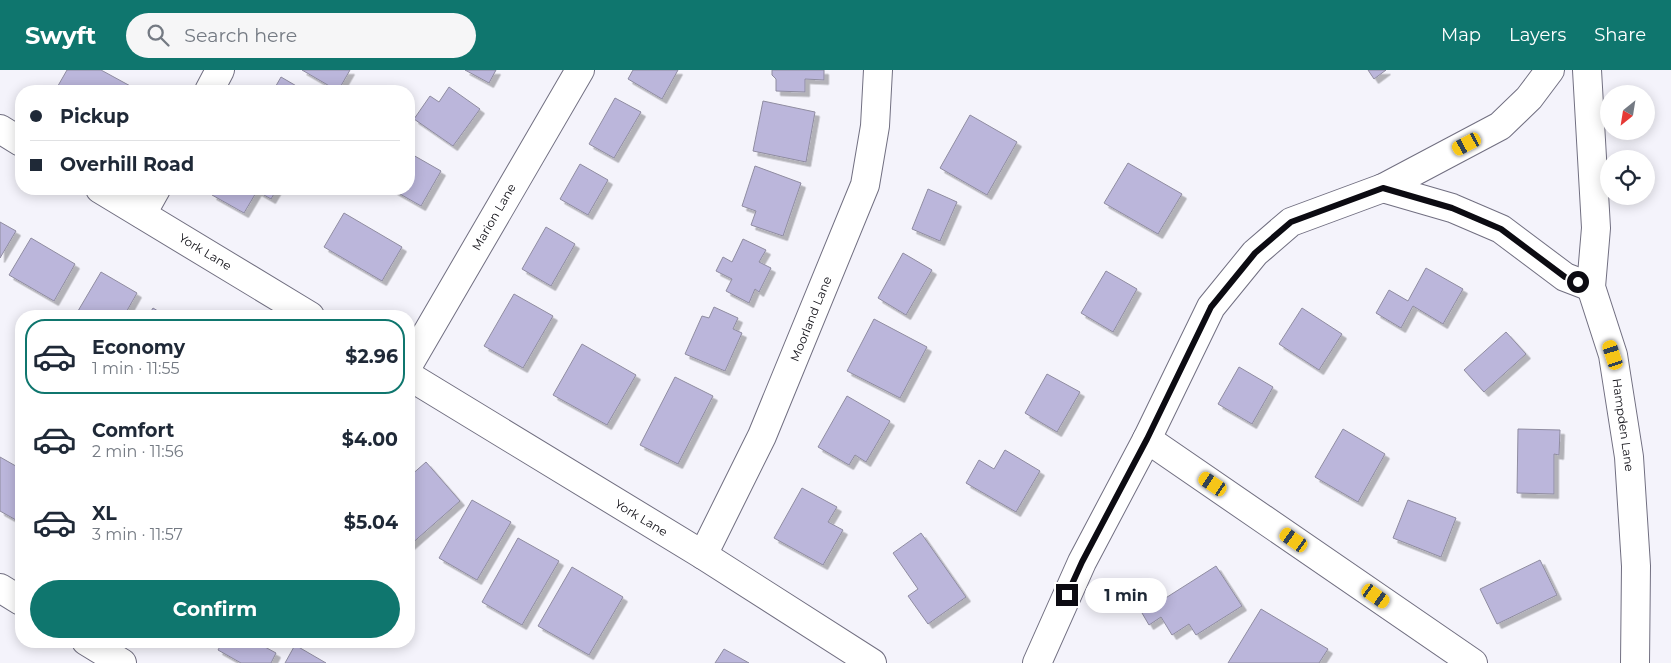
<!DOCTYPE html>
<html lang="en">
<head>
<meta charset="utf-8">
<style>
	body { margin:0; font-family:Montserrat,sans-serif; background:#f6f6f7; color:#1f2937; height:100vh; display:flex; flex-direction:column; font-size:19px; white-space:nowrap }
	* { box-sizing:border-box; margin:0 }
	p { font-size:16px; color:#747a83 }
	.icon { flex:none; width:28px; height:28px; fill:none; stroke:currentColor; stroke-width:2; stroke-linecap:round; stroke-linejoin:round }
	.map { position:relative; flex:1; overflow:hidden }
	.sheet { position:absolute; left:15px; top:240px; width:400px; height:338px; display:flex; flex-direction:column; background:#fff; border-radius:20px; box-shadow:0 2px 12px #0003 }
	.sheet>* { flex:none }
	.guide { position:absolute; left:15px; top:15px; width:400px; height:110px; border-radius:20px; box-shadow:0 2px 12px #0003; display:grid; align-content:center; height:110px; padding:0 15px; background:#fff }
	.needle { width:32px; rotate:210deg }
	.controls { position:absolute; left:1600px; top:15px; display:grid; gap:10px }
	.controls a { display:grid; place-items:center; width:55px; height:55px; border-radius:50%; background:#fff; box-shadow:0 2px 12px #0003; font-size:25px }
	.end { position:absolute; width:22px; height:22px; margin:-11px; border:6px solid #0c0b12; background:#fff; box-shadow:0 0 0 2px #fff }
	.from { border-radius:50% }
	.bubble { position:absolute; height:35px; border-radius:18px; background:#fff; box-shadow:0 2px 12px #0003; font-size:16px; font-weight:700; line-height:35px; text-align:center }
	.car { position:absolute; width:15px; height:30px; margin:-15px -8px; border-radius:6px; box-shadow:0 0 4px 1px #0007; background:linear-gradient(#f5c518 24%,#345 0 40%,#f5c518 0 76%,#345 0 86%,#f5c518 0) }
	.guide b { display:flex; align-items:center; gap:18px; height:48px; font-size:19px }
	.guide b+b { border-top:1px solid #e0e1e3 }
	.guide i { width:12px; height:12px; background:#1f2937 }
	ul { padding:9px 0 0; list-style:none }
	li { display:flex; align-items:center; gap:15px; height:75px; margin:0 10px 8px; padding:0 5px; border:2px solid transparent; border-radius:20px }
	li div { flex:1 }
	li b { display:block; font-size:19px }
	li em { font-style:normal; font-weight:700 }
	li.active { border-color:#0f766e }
	li>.icon { width:45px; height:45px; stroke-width:1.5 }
	.button { display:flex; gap:10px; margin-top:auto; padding:10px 15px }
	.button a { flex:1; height:58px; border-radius:30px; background:#0f766e; color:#fff; font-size:20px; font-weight:700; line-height:58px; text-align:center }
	header { display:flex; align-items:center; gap:30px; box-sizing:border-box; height:70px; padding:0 25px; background:#0f766e; color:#fff }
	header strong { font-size:24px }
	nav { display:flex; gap:28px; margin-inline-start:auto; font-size:18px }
	.search { width:350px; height:45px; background:#f6f6f7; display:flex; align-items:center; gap:12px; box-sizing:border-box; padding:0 18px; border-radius:28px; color:#747a83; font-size:19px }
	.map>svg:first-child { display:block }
</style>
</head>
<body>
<header>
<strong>Swyft</strong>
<div class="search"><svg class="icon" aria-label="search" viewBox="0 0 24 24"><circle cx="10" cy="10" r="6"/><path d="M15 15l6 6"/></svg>Search here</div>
<nav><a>Map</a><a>Layers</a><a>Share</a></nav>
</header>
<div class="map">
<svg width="1671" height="593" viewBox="0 0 1671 593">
	<defs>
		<filter id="shadow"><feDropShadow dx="4.5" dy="4.5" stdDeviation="0" flood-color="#0004"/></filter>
	</defs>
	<rect width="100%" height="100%" fill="#f4f3fb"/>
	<g fill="#bbb6db" stroke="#8f8ca0" filter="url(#shadow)">
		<polygon points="67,0 101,0 134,18 132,21 55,21"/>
		<polygon points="302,0 350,0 338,21"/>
		<polygon points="465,0 496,0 489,13"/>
		<polygon points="633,0 678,0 662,29 628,9"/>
		<polygon points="772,0 824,0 824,10 805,9 805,22 776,21 776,9 772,5"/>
		<polygon points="1368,0 1386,0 1374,9"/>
		<polygon points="281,7 305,21 273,21"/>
		<polygon points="449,17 480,39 453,76 414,49 430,26 439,32"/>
		<polygon points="615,28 641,42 614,88 589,74"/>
		<polygon points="763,31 815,42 806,92 753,81"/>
		<polygon points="970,45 1017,72 987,125 940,98"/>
		<polygon points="413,85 441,101 421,136 393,120 394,119 409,119 409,93"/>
		<polygon points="1128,93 1182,124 1158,164 1104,133"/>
		<polygon points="580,94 608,110 588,145 560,129"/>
		<polygon points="755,96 801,113 783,166 751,155 756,141 742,136"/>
		<polygon points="216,119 277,119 271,129 257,121 244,143 212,125"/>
		<polygon points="928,119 957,132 940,171 912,159"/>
		<polygon points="344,143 402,177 382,211 324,177"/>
		<polygon points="0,152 16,161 0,188"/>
		<polygon points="546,157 575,174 551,216 522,199"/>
		<polygon points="31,168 75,194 54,231 9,205"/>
		<polygon points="743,169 766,180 759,192 771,198 759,222 755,219 749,233 726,221 732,209 716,201 723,187 732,192"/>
		<polygon points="903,183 932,200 906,245 878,228"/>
		<polygon points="1426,198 1463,219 1443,254 1413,236 1401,258 1376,243 1389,220 1408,231"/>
		<polygon points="1106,201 1137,219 1113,262 1081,243"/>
		<polygon points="101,202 137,223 124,246 75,246"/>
		<polygon points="514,224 553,246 523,298 484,276"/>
		<polygon points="714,237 738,248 733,259 742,263 725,301 685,284 702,246 709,248"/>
		<polygon points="153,238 166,246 148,246"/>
		<polygon points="1302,238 1342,264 1319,300 1279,274"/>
		<polygon points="874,249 927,277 900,328 847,301"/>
		<polygon points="1506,262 1526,284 1484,322 1464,300"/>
		<polygon points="582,274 636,305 607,355 553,325"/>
		<polygon points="1239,297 1273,317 1252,354 1218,334"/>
		<polygon points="1047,304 1080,322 1057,362 1025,343"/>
		<polygon points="675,307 713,326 678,394 640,375"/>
		<polygon points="847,326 890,351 866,392 855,385 849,395 818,377"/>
		<polygon points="1343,359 1385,384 1358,432 1315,407"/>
		<polygon points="1518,359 1560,360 1559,385 1554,384 1554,424 1517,423"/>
		<polygon points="1005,380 1040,401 1016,442 966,413 979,390 994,399"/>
		<polygon points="0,387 21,399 21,441 16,450 0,441"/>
		<polygon points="426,392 460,431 409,476 409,407"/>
		<polygon points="802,418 837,437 828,452 843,460 823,495 774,468"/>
		<polygon points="472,430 511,452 477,510 439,488"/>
		<polygon points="1408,430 1456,448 1441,487 1393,468"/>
		<polygon points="921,463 966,527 928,554 908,526 918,519 893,483"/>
		<polygon points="518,468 559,491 522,555 482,532"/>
		<polygon points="1540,490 1557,525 1497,554 1480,519"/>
		<polygon points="1216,496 1242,536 1196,565 1189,554 1172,565 1161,547 1149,555 1142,543"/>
		<polygon points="572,497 623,527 589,585 538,556"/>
		<polygon points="1261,539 1328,579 1319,593 1228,593"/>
		<polygon points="223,571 254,571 276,583 271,593 241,593 218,580"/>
		<polygon points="295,575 326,593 285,593"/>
		<polygon points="724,579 749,593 715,593"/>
	</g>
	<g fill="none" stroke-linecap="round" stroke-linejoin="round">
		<g stroke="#716f81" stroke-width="30">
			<g id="minor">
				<polyline points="1587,0 1596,158 1591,217 1613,285 1629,387 1636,496 1635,593"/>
				<polyline points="209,21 220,0"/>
				<polyline points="0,59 21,72"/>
				<polyline points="1383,118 1452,138 1501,159 1565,207 1591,217"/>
				<polyline points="100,119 310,246"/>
				<polyline points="142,144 156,119"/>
				<polyline points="409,294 580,0"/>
				<polyline points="409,306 703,485 872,593"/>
				<polyline points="1147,369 1473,593"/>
				<polyline points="703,485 762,366 865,115 875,56 878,0"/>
				<polyline points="0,518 21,531"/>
				<polyline points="86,571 122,593"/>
				<polyline points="1037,593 1082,492 1147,369 1211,237 1255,183 1291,152 1383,118 1500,56 1529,28 1550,0"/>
			</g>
		</g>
		<use href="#minor" stroke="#fff" stroke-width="28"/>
	</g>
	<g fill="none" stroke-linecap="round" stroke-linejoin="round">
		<polyline stroke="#0c0b12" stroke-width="6" points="1067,525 1082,492 1147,369 1211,237 1255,183 1291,152 1383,118 1452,138 1501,159 1565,207 1578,212"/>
	</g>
	<g text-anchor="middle" stroke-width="4" stroke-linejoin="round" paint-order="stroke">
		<g font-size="12" fill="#0c0b12" stroke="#fff">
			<text transform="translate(494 147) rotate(-60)" y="4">Marion Lane</text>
			<text transform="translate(205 182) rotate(31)" y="4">York Lane</text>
			<text transform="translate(811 249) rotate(-68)" y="4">Moorland Lane</text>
			<text transform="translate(1623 355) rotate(82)" y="4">Hampden Lane</text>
			<text transform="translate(641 448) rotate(31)" y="4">York Lane</text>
		</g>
	</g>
</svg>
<div class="controls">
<a><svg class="needle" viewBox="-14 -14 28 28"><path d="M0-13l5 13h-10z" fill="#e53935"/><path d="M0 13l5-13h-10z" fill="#747a83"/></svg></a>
<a><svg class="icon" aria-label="locate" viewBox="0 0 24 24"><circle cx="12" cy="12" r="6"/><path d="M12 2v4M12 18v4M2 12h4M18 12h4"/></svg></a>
</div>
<i class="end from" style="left:1578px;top:212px"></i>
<i class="end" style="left:1067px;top:525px"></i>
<div class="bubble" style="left:1085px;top:508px;width:82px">1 min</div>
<i class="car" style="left:1467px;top:74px;rotate:242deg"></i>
<i class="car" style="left:1613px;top:285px;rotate:342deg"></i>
<i class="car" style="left:1213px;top:414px;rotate:304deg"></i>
<i class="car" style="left:1294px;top:470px;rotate:305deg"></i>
<i class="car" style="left:1376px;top:526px;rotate:125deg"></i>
<div class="guide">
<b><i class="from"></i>Pickup</b>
<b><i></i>Overhill Road</b>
</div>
<section class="sheet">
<ul>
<li class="active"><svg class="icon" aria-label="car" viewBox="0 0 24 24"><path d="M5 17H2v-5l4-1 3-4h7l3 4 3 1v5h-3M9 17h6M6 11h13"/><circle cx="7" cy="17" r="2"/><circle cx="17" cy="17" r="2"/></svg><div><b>Economy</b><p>1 min · 11:55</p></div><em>$2.96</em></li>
<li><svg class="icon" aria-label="car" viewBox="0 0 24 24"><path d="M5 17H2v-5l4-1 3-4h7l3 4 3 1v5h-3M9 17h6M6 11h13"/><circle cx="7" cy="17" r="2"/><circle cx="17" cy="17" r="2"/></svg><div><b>Comfort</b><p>2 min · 11:56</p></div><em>$4.00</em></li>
<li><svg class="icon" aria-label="car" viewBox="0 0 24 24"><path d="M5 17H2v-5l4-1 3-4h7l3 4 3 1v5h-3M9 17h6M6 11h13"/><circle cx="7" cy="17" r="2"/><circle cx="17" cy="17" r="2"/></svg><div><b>XL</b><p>3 min · 11:57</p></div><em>$5.04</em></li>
</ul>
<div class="button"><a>Confirm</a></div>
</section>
</div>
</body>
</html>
